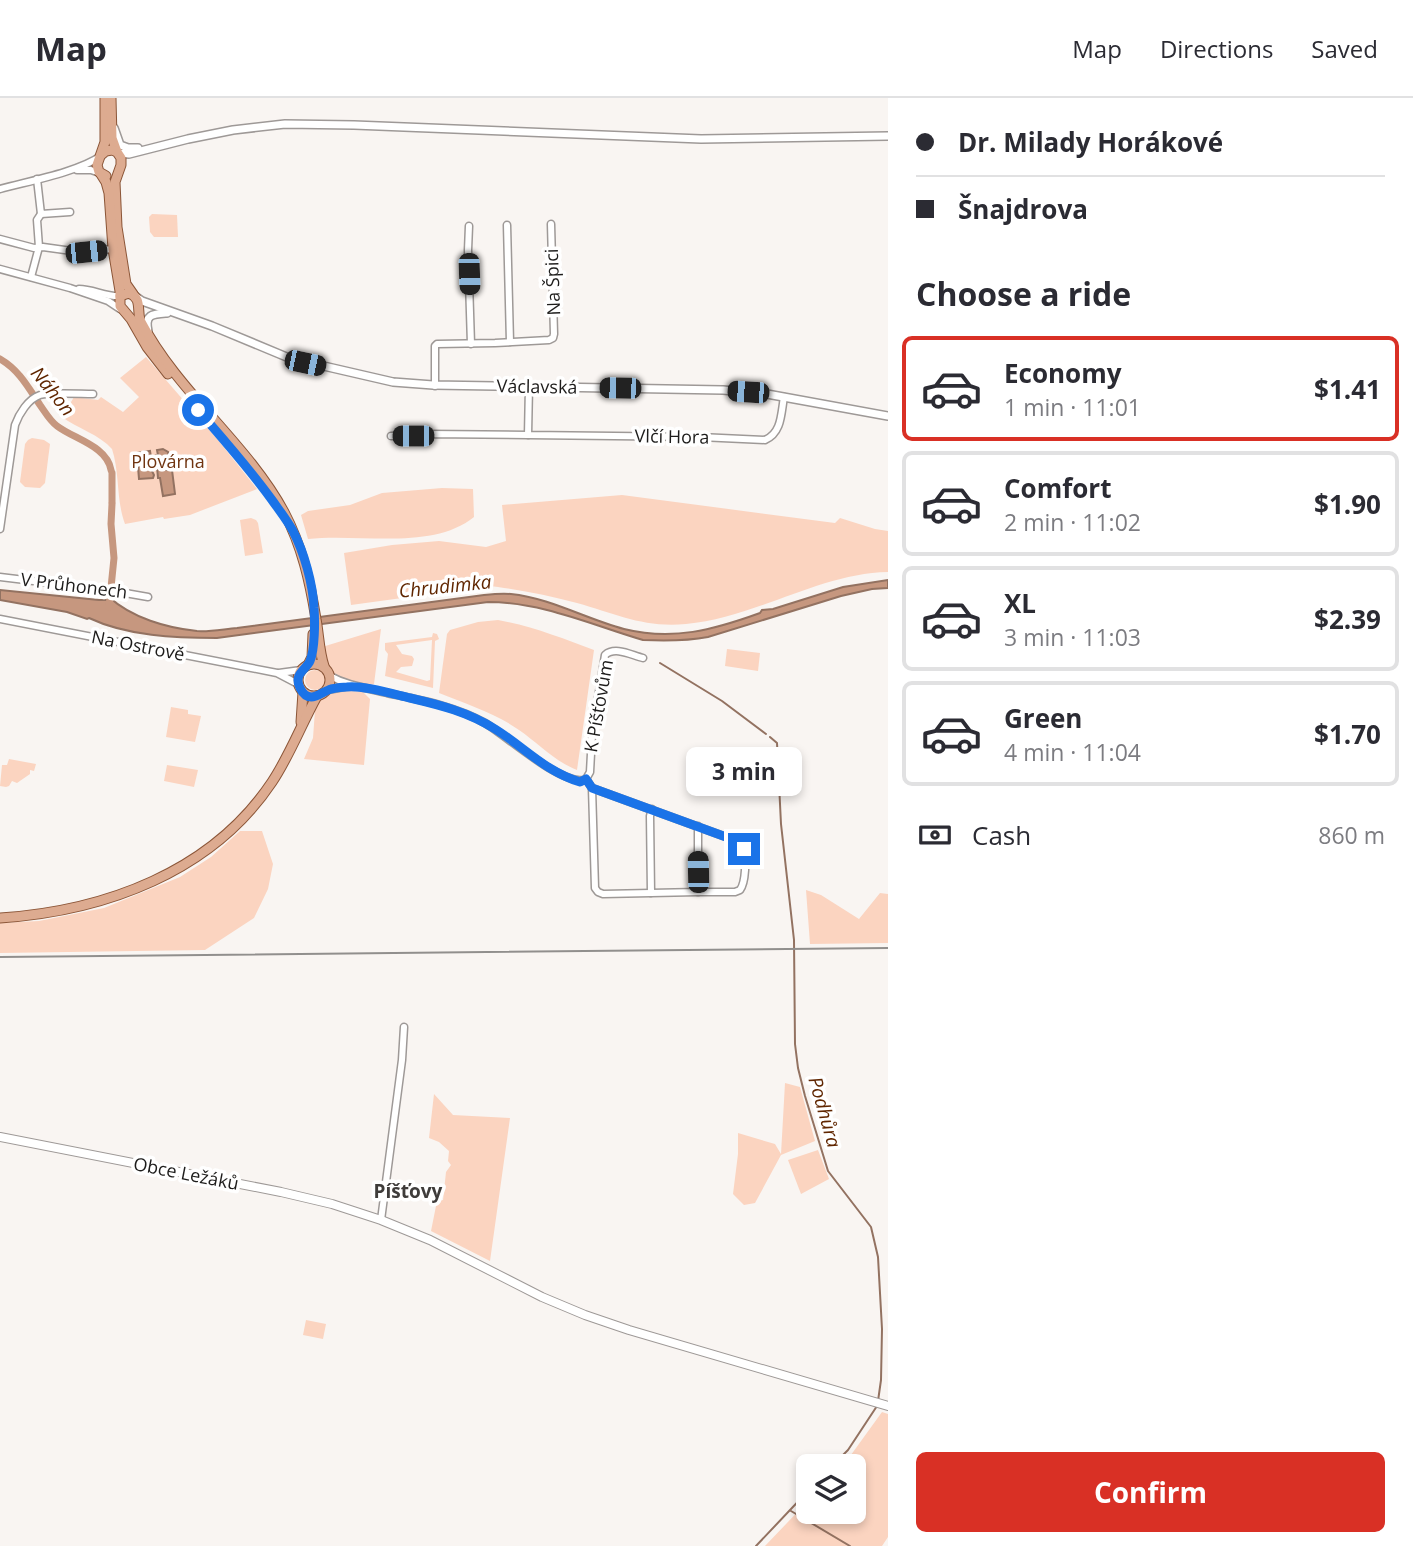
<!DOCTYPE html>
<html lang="en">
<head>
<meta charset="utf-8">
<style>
	body { margin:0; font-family:"Open Sans",sans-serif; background:#f7f7f7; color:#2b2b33; height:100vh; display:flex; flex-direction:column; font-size:26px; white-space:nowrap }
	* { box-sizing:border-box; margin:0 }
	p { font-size:23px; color:#7c7c81 }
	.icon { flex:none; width:38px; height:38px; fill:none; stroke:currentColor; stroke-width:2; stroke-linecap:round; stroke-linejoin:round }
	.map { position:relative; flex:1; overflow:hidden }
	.panel { display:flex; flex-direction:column; background:#fff; width:525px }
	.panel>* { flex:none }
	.top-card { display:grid; align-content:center; height:154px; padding:0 28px; background:#fff }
	.fabs { position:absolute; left:796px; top:1356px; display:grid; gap:14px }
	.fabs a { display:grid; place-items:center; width:70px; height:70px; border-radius:10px; background:#fff; box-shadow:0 4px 10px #0003; font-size:35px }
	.end { position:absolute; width:32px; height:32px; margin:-16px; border:9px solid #1a73e8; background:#fff; box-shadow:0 0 0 4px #fff }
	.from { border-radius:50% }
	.bubble { position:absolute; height:49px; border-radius:10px; background:#fff; box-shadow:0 4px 10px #0003; font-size:23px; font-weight:700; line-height:49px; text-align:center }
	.car { position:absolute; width:21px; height:42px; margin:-21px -10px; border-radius:9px; box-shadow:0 0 5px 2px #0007; background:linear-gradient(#222 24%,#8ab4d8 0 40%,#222 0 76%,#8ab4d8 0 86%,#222 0) }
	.top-card b { display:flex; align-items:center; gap:24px; height:66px; font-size:26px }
	.top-card b+b { border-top:2px solid #e1e1e2 }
	.top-card i { width:18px; height:18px; background:#2b2b33 }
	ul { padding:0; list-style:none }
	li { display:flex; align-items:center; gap:21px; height:105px; margin:0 14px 10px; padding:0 14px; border:4px solid #e1e1e2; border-radius:10px }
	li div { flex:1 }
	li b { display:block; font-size:26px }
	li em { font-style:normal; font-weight:700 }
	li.on { border-color:#d93025 }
	li>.icon { width:63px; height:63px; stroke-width:1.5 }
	h2 { padding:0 28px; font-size:32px; line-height:84px }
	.pay { display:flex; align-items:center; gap:18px; height:77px; padding:0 28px; font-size:26px }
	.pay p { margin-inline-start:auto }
	.button { display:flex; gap:14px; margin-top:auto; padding:14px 28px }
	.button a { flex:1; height:80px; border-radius:10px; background:#d93025; color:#fff; font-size:28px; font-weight:700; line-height:80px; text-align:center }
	header { display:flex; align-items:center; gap:42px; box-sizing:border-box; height:98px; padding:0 35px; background:#fff; border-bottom:2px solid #e1e1e2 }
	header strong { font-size:33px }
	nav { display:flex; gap:38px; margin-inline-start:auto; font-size:24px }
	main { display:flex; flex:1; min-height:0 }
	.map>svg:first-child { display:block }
</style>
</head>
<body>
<header>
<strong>Map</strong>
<nav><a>Map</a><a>Directions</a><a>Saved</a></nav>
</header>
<main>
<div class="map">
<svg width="888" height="1448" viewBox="0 0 888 1448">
	<rect width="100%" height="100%" fill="#f9f5f2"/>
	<g fill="#fbd4c0" fill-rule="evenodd">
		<polygon points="152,116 177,117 178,139 154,139 150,134 149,119"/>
		<path d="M146 259 218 342 257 391 190 417 164 421 163 419 125 426C116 402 120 376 112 351 100 337 77 330 62 319L74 299 98 302 101 299 123 314 139 299 120 280Z"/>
		<polygon points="32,340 44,342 50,346 45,385 40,390 25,389 20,384 25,346 28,342"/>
		<path d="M442 390 473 391 474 419C432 453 359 435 308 441L301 417 308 413 350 407 382 395Z"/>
		<path d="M622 397 835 425 840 420 875 431 888 433V474C820 475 755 520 686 526 644 530 616 516 577 505 551 498 525 493 498 489L490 488 351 507 344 455 392 447 439 443 486 449 506 443 502 407Z"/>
		<polygon points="251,420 256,422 258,425 263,455 245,458 240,422"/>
		<path d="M498 522C532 528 562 540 594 552L577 672C554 663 538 645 519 632 495 615 466 606 439 595L447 536 450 532 478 524Z"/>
		<path d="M381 531 374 586C368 588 365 587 358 585 334 580 328 573 322 549Z"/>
		<path d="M433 535 437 536 439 541 435 543 433 590 385 578 388 556 385 552V545L432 539ZM432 542 430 582 427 583 396 574 401 569 412 568 414 561 412 558 402 556 396 547Z"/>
		<polygon points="727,551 760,555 758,573 725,568"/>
		<circle cx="315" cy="582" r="10"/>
		<path d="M343 592 363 594 370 601 364 667 304 661 313 640 315 612 313 610C320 599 330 595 343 592Z"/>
		<polygon points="171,609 188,612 188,616 201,618 195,644 166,639"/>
		<polygon points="9,661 36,666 34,673 30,672 30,676 17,685 12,683 9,688 6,689 0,688 2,667 7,667"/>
		<polygon points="167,667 198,672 194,689 164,683"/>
		<polygon points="240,733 262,733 273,766 268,791 254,820 205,852 0,855 0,825 39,823 104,810 180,779 211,759"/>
		<polygon points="806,792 821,797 859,821 880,795 888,796 888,845 810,846"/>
		<polygon points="785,985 800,989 815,1043 781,1057 755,1105 744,1107 733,1096 738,1056 738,1035 775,1046 781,1056"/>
		<polygon points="434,996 453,1017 510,1020 490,1163 431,1133 437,1103 443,1102 446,1074 451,1067 448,1063 449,1053 439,1044 429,1040"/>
		<polygon points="818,1052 829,1081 801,1096 788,1062"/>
		<polygon points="306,1222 326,1226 323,1241 303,1237"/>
		<polygon points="882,1314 888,1316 888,1439 882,1448 765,1448 808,1403 808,1414 854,1414 854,1368 843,1368"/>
	</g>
	<g fill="#c6977f" stroke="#937261" stroke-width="2">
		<polygon points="163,351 168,354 171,368 168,370 167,372 172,372 175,396 163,398 160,380 158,380 157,369 151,371 154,377 153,380 139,381 138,369 136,367 134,359 137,355 150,353 151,359 158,357 157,352"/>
		<path d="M888 482V490L872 491 841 498 708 539C687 543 665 543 643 542 592 527 542 504 488 504L217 540C175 540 127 538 89 520L87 521 67 514 0 502V492L99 502H106L109 499C132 520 167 530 197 533 210 534 224 531 237 530L484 497C493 496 502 495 511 496 550 500 586 521 624 531 673 543 713 532 760 515L762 512 773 511 843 489Z"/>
	</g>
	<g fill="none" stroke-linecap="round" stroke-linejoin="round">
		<g stroke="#937261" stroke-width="2">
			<polyline points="660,565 722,603 766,636"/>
			<polyline points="770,639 777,645 781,726 794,842 795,946 798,970 805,998 828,1073 871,1129 878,1159 882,1231 881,1282 878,1303"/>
			<polyline points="832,1368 848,1352 877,1308"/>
			<polyline points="791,1413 850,1448"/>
			<polyline points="756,1448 808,1393"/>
		</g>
		<g stroke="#c6977f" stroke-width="7">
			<path d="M0 261C19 272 28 289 40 307 45 314 50 323 57 328 74 341 107 348 111 372"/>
			<polyline points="112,404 112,375"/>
			<polyline points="109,509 114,460 111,426 112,406"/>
		</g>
		<g stroke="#9e9997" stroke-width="9">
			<g id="minor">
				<polyline points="77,72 91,72 100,75"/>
				<polyline points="37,81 41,116 70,114"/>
				<path d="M0 91C29 83 78 74 101 58"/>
				<polyline points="507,127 510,244"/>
				<polyline points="469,128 468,152 471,246"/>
				<polyline points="0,141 34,150 43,149 79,154 113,151"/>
				<polyline points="0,171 70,190 108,203 120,211"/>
				<polyline points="31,179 39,149 37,122 41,116"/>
				<path d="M79 191C93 191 106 199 120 198"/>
				<polyline points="435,288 435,248 437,246 495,245 549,242 553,240 554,236 551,126"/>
				<path d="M529 288 528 337 700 339 765 342C782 335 781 315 784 299"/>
				<polyline points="391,338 428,336 528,337"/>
				<path d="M0 431 15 327C19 316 28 301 40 297 49 294 81 296 93 296"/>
				<polyline points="0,479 108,492 148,499"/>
				<polyline points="0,521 277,575 298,586"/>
				<polyline points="279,575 301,572"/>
				<path d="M330 578C348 588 367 590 387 595 420 602 455 608 485 625 506 637 565 691 586 681"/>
				<polyline points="328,592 349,588"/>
				<path d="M586 681 592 690 737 743C742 746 743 746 744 751 746 761 746 784 740 792L735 794H698"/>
				<path d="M586 681 590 674 592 637 605 557C615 548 631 557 643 560"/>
				<polyline points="592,690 595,790 598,794 603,796 651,795"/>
				<polyline points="652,711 650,718 651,795 698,794 698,728"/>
				<polyline points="381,1122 402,962 404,929"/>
			</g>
		</g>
		<g stroke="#9e9997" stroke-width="10">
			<g id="tertiary">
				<polyline points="114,30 120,47 128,50 138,50"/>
				<polyline points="119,55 129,56 188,41 233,32 285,26 354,27 701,41 888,38"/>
				<polyline points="135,198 142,203 212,228 289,260 393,284 433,287 723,292 767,296 888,318"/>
				<path d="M148 233C144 216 153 216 167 215"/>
			</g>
		</g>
		<g stroke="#9e9997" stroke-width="10">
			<polyline id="secondary" points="0,1039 281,1094 332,1106 381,1122 430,1142 542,1199 585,1217 629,1232 888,1308"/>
		</g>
		<g stroke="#8b5537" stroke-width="11">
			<g id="primary">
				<polyline points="105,0 105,44 97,67 99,74 106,78"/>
				<polyline points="111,0 112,40 117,54"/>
				<polyline points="101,57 106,53 112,52 117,54 121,60 121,67 115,84 117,129 126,186 133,196"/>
				<polyline points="101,76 106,84 109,95 113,151 120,193 120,208 131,221 147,249 168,276"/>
				<path d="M120 198 129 195C142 200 137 211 140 222 178 295 246 344 284 414 302 448 310 484 316 521 319 537 319 553 324 568"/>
				<circle cx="314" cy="582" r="16"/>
				<polyline points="308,567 312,559 313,536"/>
				<polyline points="301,624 303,594"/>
				<path d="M0 820C105 813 212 774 272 684 290 657 301 627 317 598"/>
			</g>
		</g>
		<use href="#minor" stroke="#fff" stroke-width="6"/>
		<use href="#tertiary" stroke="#fff" stroke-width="7"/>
		<use href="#secondary" stroke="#fff" stroke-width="8"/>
		<use href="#primary" stroke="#ddab90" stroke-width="9"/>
		<polyline stroke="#918f8d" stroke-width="2" points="0,859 888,850"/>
	</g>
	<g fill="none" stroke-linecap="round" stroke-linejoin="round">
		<path stroke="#1a73e8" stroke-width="9" d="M198 312C223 341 249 370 272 402 279 412 287 422 293 433 304 454 313 486 314 510 315 523 315 551 310 563 306 572 293 576 300 590 309 608 321 594 331 591 336 590 342 589 347 589 363 587 393 596 410 600 440 607 468 614 495 631 524 649 546 674 580 684L586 681 592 690 737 743 742 746 744 751"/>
	</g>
	<g text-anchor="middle" stroke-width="7" stroke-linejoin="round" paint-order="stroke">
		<g font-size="18" fill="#1d1c1b" stroke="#fff">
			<text transform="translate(553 184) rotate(-92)" y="6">Na Špici</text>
			<text transform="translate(537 289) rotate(1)" y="6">Václavská</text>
			<text transform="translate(672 339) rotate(1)" y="6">Vlčí Hora</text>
			<text transform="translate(74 488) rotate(7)" y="6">V Průhonech</text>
			<text transform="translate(138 548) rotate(11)" y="6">Na Ostrově</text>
			<text transform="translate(599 608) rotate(-80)" y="6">K Píšťovům</text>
			<text transform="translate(186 1076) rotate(11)" y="6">Obce Ležáků</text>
		</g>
		<g font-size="18" fill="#703511" stroke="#fff">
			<text x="168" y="370">Plovárna</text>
		</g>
		<g font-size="19" font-style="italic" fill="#602600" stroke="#fff">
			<text transform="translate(53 293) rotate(51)" y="7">Náhon</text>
			<text transform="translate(445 488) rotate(-6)" y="7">Chrudimka</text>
			<text transform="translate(825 1014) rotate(74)" y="7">Podhůra</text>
		</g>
		<g font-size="19" font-weight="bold" fill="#3f3c3a" stroke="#fff">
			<text x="408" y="1100">Píšťovy</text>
		</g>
	</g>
</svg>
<div class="fabs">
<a><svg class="icon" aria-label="layers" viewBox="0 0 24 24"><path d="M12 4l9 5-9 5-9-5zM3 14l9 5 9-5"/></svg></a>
</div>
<i class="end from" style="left:198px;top:312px"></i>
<i class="end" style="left:744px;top:751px"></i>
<div class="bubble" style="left:686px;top:649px;width:116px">3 min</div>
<i class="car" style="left:86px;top:154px;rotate:84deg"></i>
<i class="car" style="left:469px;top:176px;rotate:178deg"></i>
<i class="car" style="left:305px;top:265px;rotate:102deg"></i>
<i class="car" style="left:620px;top:290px;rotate:271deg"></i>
<i class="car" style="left:748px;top:294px;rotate:274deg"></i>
<i class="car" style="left:413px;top:338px;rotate:270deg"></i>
<i class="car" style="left:698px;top:774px;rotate:359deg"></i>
</div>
<section class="panel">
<div class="top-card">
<b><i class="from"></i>Dr. Milady Horákové</b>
<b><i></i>Šnajdrova</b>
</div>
<h2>Choose a ride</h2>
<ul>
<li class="on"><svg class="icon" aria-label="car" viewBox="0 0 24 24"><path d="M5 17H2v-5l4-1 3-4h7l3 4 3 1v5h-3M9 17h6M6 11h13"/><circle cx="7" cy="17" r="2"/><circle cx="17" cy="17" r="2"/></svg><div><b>Economy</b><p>1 min · 11:01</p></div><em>$1.41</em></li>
<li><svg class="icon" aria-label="car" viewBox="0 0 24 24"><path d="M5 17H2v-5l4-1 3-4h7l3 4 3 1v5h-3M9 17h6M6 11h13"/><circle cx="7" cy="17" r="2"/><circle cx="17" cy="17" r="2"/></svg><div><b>Comfort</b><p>2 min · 11:02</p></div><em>$1.90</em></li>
<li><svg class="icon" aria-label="car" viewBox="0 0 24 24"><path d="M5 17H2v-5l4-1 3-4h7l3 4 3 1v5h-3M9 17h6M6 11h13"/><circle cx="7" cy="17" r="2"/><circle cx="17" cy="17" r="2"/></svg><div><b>XL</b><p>3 min · 11:03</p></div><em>$2.39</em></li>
<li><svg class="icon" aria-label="car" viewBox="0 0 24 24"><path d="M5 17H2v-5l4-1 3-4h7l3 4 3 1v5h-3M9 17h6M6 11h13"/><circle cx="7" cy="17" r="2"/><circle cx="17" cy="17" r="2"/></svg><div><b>Green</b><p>4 min · 11:04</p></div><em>$1.70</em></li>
</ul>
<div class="pay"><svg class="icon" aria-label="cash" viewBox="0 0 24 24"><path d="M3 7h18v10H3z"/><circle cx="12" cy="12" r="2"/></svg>Cash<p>860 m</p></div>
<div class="button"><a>Confirm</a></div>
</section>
</main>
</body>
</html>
